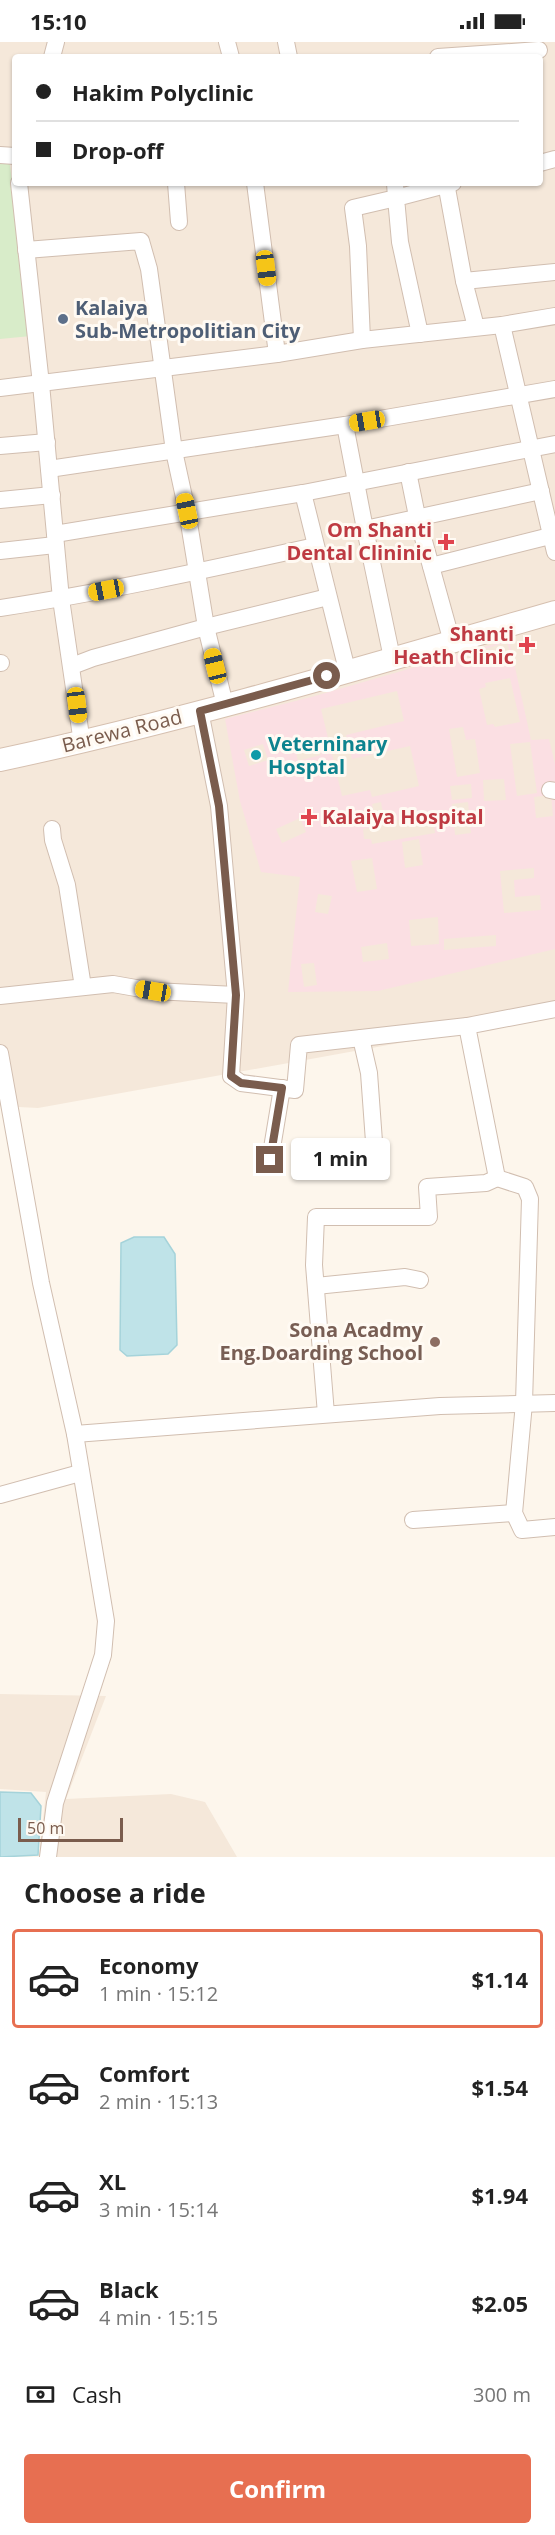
<!DOCTYPE html>
<html lang="en">
<head>
<meta charset="utf-8">
<style>
	body { margin:0; font-family:"Open Sans",sans-serif; background:#f2f2f2; color:#222; height:100vh; display:flex; flex-direction:column; font-size:22px; white-space:nowrap }
	* { box-sizing:border-box; margin:0 }
	p { font-size:20px; color:#767676 }
	.icon { flex:none; width:33px; height:33px; fill:none; stroke:currentColor; stroke-width:2; stroke-linecap:round; stroke-linejoin:round }
	.map { position:relative; height:1815px; overflow:hidden }
	.side { display:flex; flex-direction:column; background:#fff; flex:1 }
	.side>* { flex:none }
	.top-card { position:absolute; left:12px; top:12px; width:531px; height:132px; border-radius:6px; box-shadow:0 2px 4px #0004; display:grid; align-content:center; height:132px; padding:0 24px; background:#fff }
	.scale { position:absolute; left:18px; bottom:15px; width:105px; box-sizing:border-box; padding-left:6px; border:3px solid #7a5c4d; border-top:0; font-size:16px; line-height:21px; white-space:nowrap; color:#7a5c4d; -webkit-text-stroke:4px #fffaf3; paint-order:stroke }
	.end { position:absolute; width:27px; height:27px; margin:-14px; border:8px solid #7a5c4d; background:#fff; box-shadow:0 0 0 3px #fff }
	.from { border-radius:50% }
	.bubble { position:absolute; height:42px; border-radius:6px; background:#fff; box-shadow:0 2px 4px #0004; font-size:20px; font-weight:700; line-height:42px; text-align:center }
	.car { position:absolute; width:18px; height:36px; margin:-18px -9px; border-radius:8px; box-shadow:0 0 4px 2px #0007; background:linear-gradient(#f5c518 24%,#345 0 40%,#f5c518 0 76%,#345 0 86%,#f5c518 0) }
	.top-card b { display:flex; align-items:center; gap:21px; height:57px; font-size:22px }
	.top-card b+b { border-top:2px solid #e0e0e0 }
	.top-card i { width:15px; height:15px; background:#222 }
	ul { padding:0; list-style:none }
	li { display:flex; align-items:center; gap:18px; height:99px; margin:0 12px 9px; padding:0 12px; border:3px solid transparent; border-radius:6px }
	li div { flex:1 }
	li b { display:block; font-size:22px }
	li em { font-style:normal; font-weight:700 }
	li.current { border-color:#e76f51 }
	li>.icon { width:54px; height:54px; stroke-width:1.5 }
	h2 { padding:0 24px; font-size:27px; line-height:72px }
	.pay { display:flex; align-items:center; gap:15px; height:66px; padding:0 24px; font-size:22px }
	.pay p { margin-inline-start:auto }
	.action { display:flex; gap:12px; margin-top:auto; padding:12px 24px }
	.action a { flex:1; height:69px; border-radius:6px; background:#e76f51; color:#fff; font-size:24px; font-weight:700; line-height:69px; text-align:center }
	.status { display:flex; justify-content:space-between; align-items:center; height:42px; padding:0 30px; background:#fff; direction:ltr }
	.status svg { height:16px; fill:currentColor }
	.map>svg:first-child { display:block }
</style>
</head>
<body>
<div class="status"><b>15:10</b><svg viewBox="0 0 49 12"><path d="M0 12V9h3v3zM5 12V6h3v6zM10 12V3h3v9zM15 12V0h3v12zM26 1h20v11H26zM47 4h2v5h-2z"/></svg></div>
<div class="map">
<svg width="555" height="1815" viewBox="0 0 555 1815">
	<rect width="100%" height="100%" fill="#fdf6ec"/>
	<g fill="#f5e8da" fill-rule="evenodd">
		<path d="M0 0H555V973L38 1066 0 1064ZM15 15H540V141H15Z"/>
		<polygon points="0,1652 106,1654 66,1757 171,1752 205,1760 237,1815 39,1815 46,1750 0,1747"/>
	</g>
	<path fill="#fbdfe3" fill-rule="evenodd" d="M509 598 531 698 549 697 555 722V907L378 949 288 950 300 835 261 830 240 759 225 677 315 654ZM507 600 510 610 464 623 461 614ZM510 636 520 680 495 685 493 682 487 683 479 647 486 645 485 641ZM397 649 404 679 346 693 352 717 410 704 419 744 372 755 370 748 342 754 321 667ZM463 685 466 698 475 697 480 731 457 735 449 687ZM316 696 321 713 298 719 294 702ZM530 700 537 751 517 754 510 702ZM263 702 268 718 249 724 244 708ZM504 737 506 758 484 759 483 738ZM471 742 472 756 452 758 450 744ZM551 753 553 774 536 776 534 755ZM381 760 384 776 391 775 392 779 432 772 435 791 372 802 371 797H364L363 787 369 786 368 779 375 777 372 762ZM468 760 471 791 455 793 452 762ZM300 776 306 790 282 801 276 787ZM419 797 423 823 405 826 402 800ZM372 816 377 847 357 850 351 819ZM534 826V836L514 838 515 855 540 853 541 868 504 871 500 829ZM318 852 332 854 328 872 315 870ZM438 875 439 902 411 904 409 878ZM496 893V904L444 908V897ZM387 901 389 917 363 920 361 905ZM314 921 317 943 304 945 301 922Z"/>
	<polygon fill="#d8ecc9" points="0,116 9,116 31,294 0,297"/>
	<g fill="#bfe3e8" stroke="#a5d3da" stroke-width="1.5">
		<polygon points="134,1195 164,1195 175,1212 177,1303 168,1312 127,1314 120,1308 121,1201"/>
		<polygon points="0,1750 31,1751 41,1764 38,1813 0,1815"/>
	</g>
	<g fill="none" stroke-linecap="round" stroke-linejoin="round">
		<g stroke="#d1beb0" stroke-width="18">
			<g id="street">
				<polyline points="227,0 231,15"/>
				<polyline points="286,0 289,15"/>
				<polyline points="52,15 56,0"/>
				<polyline points="438,15 539,8"/>
				<polyline points="0,113 15,114"/>
				<polyline points="540,121 555,117"/>
				<polyline points="19,141 41,342 61,557 82,701"/>
				<polyline points="176,141 179,180"/>
				<polyline points="255,141 277,312"/>
				<polyline points="446,141 464,239 476,285"/>
				<polyline points="26,208 141,199 149,227 174,409 187,469 206,585 225,663"/>
				<polyline points="464,239 555,230"/>
				<polyline points="502,283 555,510"/>
				<polyline points="420,292 400,200 396,156 453,141"/>
				<polyline points="362,298 358,204 353,166 396,156 395,141"/>
				<polyline points="0,346 277,312 362,298 502,283 555,274"/>
				<polyline points="345,383 365,487 541,449"/>
				<polyline points="0,404 47,400"/>
				<polyline points="49,427 345,383 555,347"/>
				<polyline points="408,430 417,474 452,600"/>
				<polyline points="303,451 347,628"/>
				<polyline points="0,458 52,453"/>
				<polyline points="365,487 392,616"/>
				<polyline points="55,492 303,451 555,402"/>
				<polyline points="0,509 55,503"/>
				<polyline points="431,524 550,494"/>
				<path d="M0 566C106 550 210 527 315 504"/>
				<polyline points="0,621 1,621"/>
				<polyline points="72,624 93,616 206,585 328,555"/>
				<polyline points="200,669 219,764 236,953 231,1034 241,1041 295,1048 299,1003 467,984"/>
				<polyline points="550,748 555,749"/>
				<polyline points="52,787 53,798 67,843 83,945"/>
				<polyline points="0,954 113,942 153,949 236,953"/>
				<polyline points="555,967 467,984 497,1136 525,1145 530,1157 524,1361 514,1471 522,1488 555,1485"/>
				<polyline points="361,996 369,1031 376,1127"/>
				<polyline points="0,1011 41,1241 75,1392 440,1364 555,1361"/>
				<polyline points="270,1118 282,1046"/>
				<polyline points="316,1244 405,1235 420,1238"/>
				<polyline points="326,1372 314,1223 316,1175 429,1175 427,1145 486,1141 497,1136"/>
				<polyline points="0,1453 80,1431"/>
				<polyline points="413,1478 514,1471"/>
				<polyline points="48,1815 55,1761 103,1613 106,1579 75,1392"/>
			</g>
		</g>
		<g stroke="#d6c0b0" stroke-width="24">
			<path id="secondary" d="M0 718C187 678 371 623 555 570"/>
		</g>
		<use href="#street" stroke="#fff" stroke-width="16"/>
		<use href="#secondary" stroke="#fff" stroke-width="22"/>
	</g>
	<g fill="none" stroke-linecap="round" stroke-linejoin="round">
		<polyline stroke="#7a5c4d" stroke-width="8" points="270,1118 282,1046 241,1041 231,1034 236,953 219,764 200,669 327,634"/>
	</g>
	<circle fill="#5c6f8a" stroke="#fffaf3" stroke-width="2" cx="63" cy="277" r="6"/>
	<g fill="#e0444e" stroke="#fffaf3" stroke-width="2">
		<path d="M443 491h6v6h6v6h-6v6h-6v-6h-6v-6h6z"/>
		<path d="M524 594h6v6h6v6h-6v6h-6v-6h-6v-6h6z"/>
		<path d="M306 766h6v6h6v6h-6v6h-6v-6h-6v-6h6z"/>
	</g>
	<circle fill="#0f9aa8" stroke="#fffaf3" stroke-width="2" cx="256" cy="713" r="6"/>
	<circle fill="#8d6e63" stroke="#fffaf3" stroke-width="2" cx="435" cy="1300" r="6"/>
	<g text-anchor="middle" stroke-width="6" stroke-linejoin="round" paint-order="stroke">
		<g font-size="20" font-weight="bold" fill="#4e5e75" stroke="#fffaf3" text-anchor="start">
			<text x="75" y="273">Kalaiya<tspan x="75" dy="23">Sub-Metropolitian City</tspan></text>
		</g>
		<g font-size="20" font-weight="bold" fill="#be3a42" stroke="#fffaf3" text-anchor="end">
			<text x="432" y="495">Om Shanti<tspan x="432" dy="23">Dental Clininic</tspan></text>
			<text x="514" y="599">Shanti<tspan x="514" dy="23">Heath Clinic</tspan></text>
			<text x="322" y="782" text-anchor="start">Kalaiya Hospital</text>
		</g>
		<g font-size="20" fill="#7a5c4d" stroke="#fffaf3">
			<text transform="translate(122 689) rotate(-14)" y="7">Barewa Road</text>
		</g>
		<g font-size="20" font-weight="bold" fill="#0d838f" stroke="#fffaf3" text-anchor="start">
			<text x="268" y="709">Veterninary<tspan x="268" dy="23">Hosptal</tspan></text>
		</g>
		<g font-size="20" font-weight="bold" fill="#785e54" stroke="#fffaf3" text-anchor="end">
			<text x="423" y="1295">Sona Acadmy<tspan x="423" dy="23">Eng.Doarding School</tspan></text>
		</g>
	</g>
</svg>
<div class="scale">50 m</div>
<i class="end from" style="left:327px;top:634px"></i>
<i class="end" style="left:270px;top:1118px"></i>
<div class="bubble" style="left:291px;top:1096px;width:99px">1 min</div>
<i class="car" style="left:266px;top:226px;rotate:173deg"></i>
<i class="car" style="left:367px;top:379px;rotate:261deg"></i>
<i class="car" style="left:187px;top:469px;rotate:348deg"></i>
<i class="car" style="left:106px;top:548px;rotate:259deg"></i>
<i class="car" style="left:215px;top:624px;rotate:346deg"></i>
<i class="car" style="left:77px;top:663px;rotate:173deg"></i>
<i class="car" style="left:153px;top:949px;rotate:280deg"></i>
<div class="top-card">
<b><i class="from"></i>Hakim Polyclinic</b>
<b><i></i>Drop-off</b>
</div>
</div>
<section class="side">
<h2>Choose a ride</h2>
<ul>
<li class="current"><svg class="icon" aria-label="car" viewBox="0 0 24 24"><path d="M5 17H2v-5l4-1 3-4h7l3 4 3 1v5h-3M9 17h6M6 11h13"/><circle cx="7" cy="17" r="2"/><circle cx="17" cy="17" r="2"/></svg><div><b>Economy</b><p>1 min · 15:12</p></div><em>$1.14</em></li>
<li><svg class="icon" aria-label="car" viewBox="0 0 24 24"><path d="M5 17H2v-5l4-1 3-4h7l3 4 3 1v5h-3M9 17h6M6 11h13"/><circle cx="7" cy="17" r="2"/><circle cx="17" cy="17" r="2"/></svg><div><b>Comfort</b><p>2 min · 15:13</p></div><em>$1.54</em></li>
<li><svg class="icon" aria-label="car" viewBox="0 0 24 24"><path d="M5 17H2v-5l4-1 3-4h7l3 4 3 1v5h-3M9 17h6M6 11h13"/><circle cx="7" cy="17" r="2"/><circle cx="17" cy="17" r="2"/></svg><div><b>XL</b><p>3 min · 15:14</p></div><em>$1.94</em></li>
<li><svg class="icon" aria-label="car" viewBox="0 0 24 24"><path d="M5 17H2v-5l4-1 3-4h7l3 4 3 1v5h-3M9 17h6M6 11h13"/><circle cx="7" cy="17" r="2"/><circle cx="17" cy="17" r="2"/></svg><div><b>Black</b><p>4 min · 15:15</p></div><em>$2.05</em></li>
</ul>
<div class="pay"><svg class="icon" aria-label="cash" viewBox="0 0 24 24"><path d="M3 7h18v10H3z"/><circle cx="12" cy="12" r="2"/></svg>Cash<p>300 m</p></div>
<div class="action"><a>Confirm</a></div>
</section>
</body>
</html>
